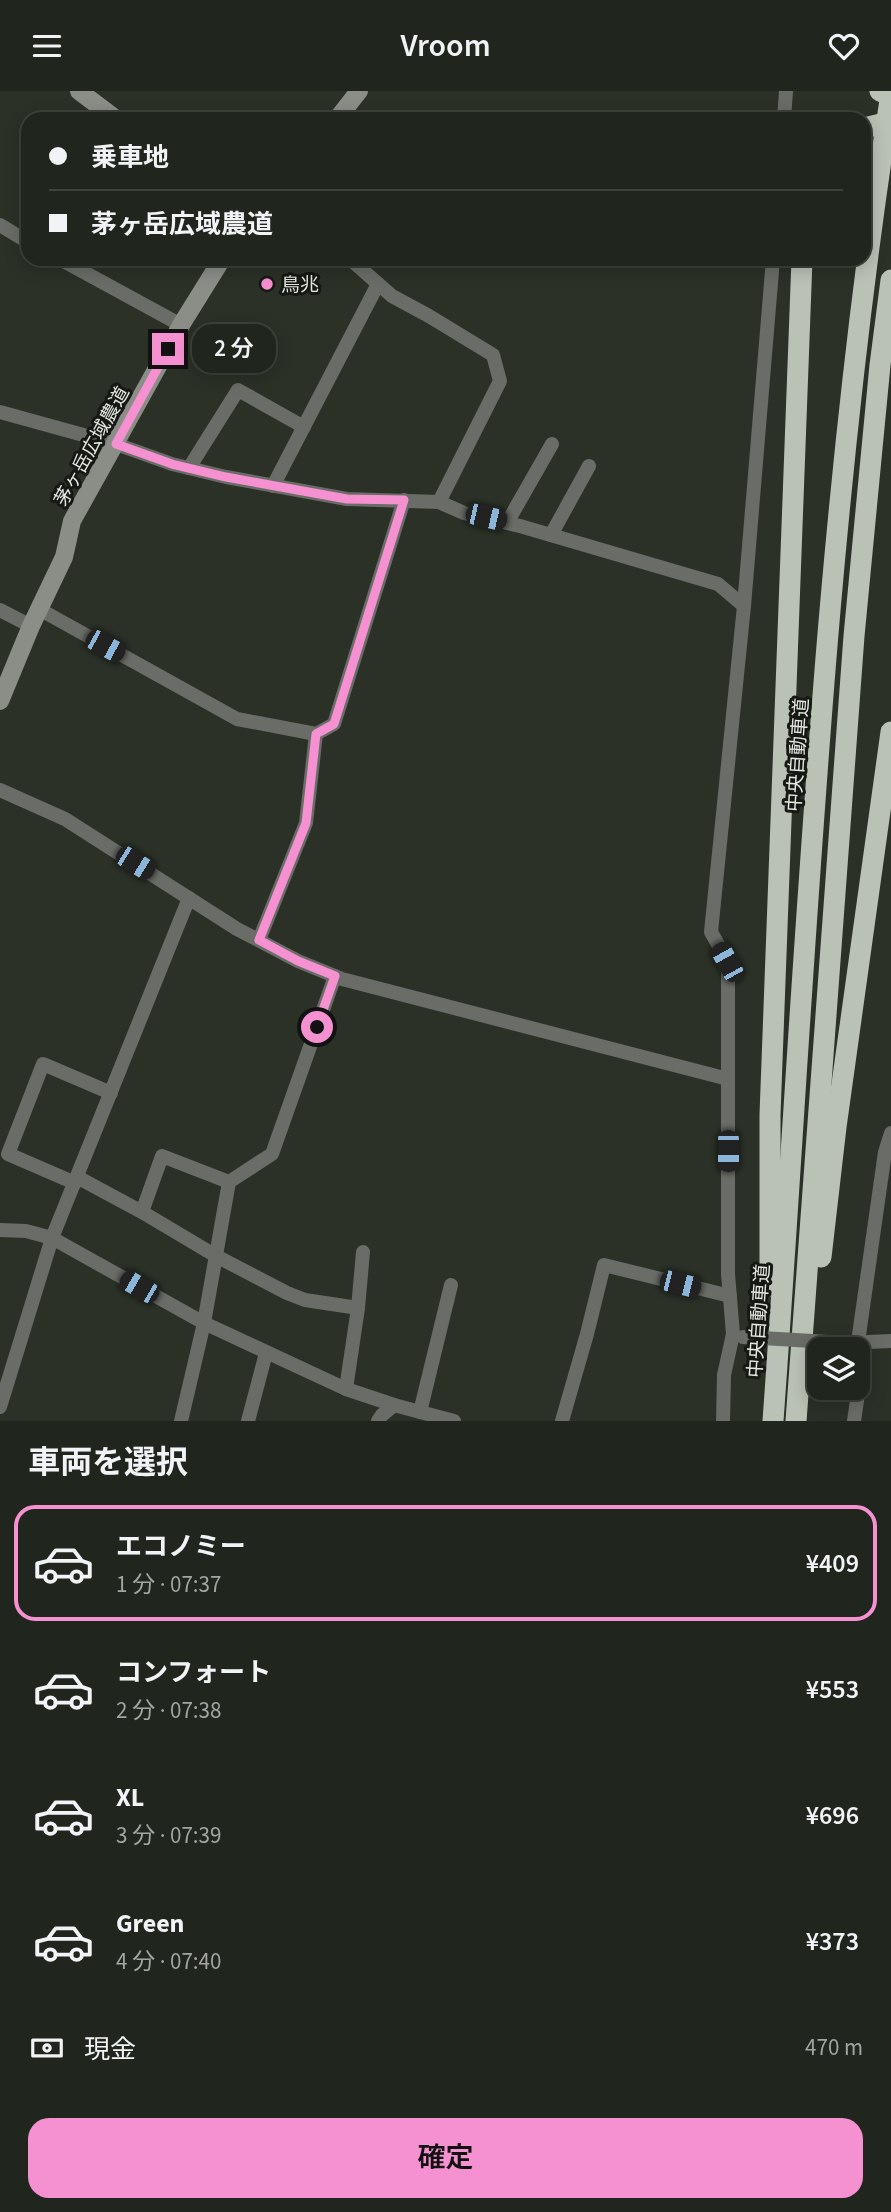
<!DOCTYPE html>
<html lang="ja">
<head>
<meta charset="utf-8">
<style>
	body { margin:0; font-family:"Source Sans 3","Noto Sans JP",sans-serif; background:#2d312a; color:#f1f3f6; height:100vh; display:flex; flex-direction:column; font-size:26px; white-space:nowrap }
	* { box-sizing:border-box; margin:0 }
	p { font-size:23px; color:#a2a5a4 }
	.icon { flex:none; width:38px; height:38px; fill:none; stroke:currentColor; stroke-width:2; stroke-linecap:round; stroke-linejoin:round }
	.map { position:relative; height:1330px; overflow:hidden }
	.panel { display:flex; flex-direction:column; background:#20251d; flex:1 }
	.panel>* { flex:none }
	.guide { position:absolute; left:21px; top:21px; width:850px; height:154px; border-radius:21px; box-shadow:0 4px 18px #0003,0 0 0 2px #3d423b; display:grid; align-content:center; height:154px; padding:0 28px; background:#20251d }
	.controls { position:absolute; left:807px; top:1246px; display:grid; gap:14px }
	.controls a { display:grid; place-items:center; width:63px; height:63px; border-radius:14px; background:#20251d; box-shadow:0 4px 18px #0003,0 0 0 2px #3d423b; font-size:35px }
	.end { position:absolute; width:32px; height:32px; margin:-16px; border:9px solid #f590d1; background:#111; box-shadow:0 0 0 4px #111 }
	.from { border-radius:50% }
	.bubble { position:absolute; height:49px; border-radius:21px; background:#20251d; box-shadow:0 4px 18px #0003,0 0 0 2px #3d423b; font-size:23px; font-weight:600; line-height:49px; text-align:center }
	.car { position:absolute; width:21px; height:42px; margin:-21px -10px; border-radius:9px; box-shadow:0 0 5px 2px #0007; background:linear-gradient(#222 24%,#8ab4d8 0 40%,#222 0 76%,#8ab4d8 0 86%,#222 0) }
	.guide b { display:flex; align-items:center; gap:24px; height:66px; font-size:26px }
	.guide b+b { border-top:2px solid #3d423b }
	.guide i { width:18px; height:18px; background:#f1f3f6 }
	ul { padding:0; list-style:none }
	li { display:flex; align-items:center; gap:21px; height:116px; margin:0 14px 10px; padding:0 14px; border:4px solid transparent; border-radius:21px }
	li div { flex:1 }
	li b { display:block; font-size:26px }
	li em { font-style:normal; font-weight:600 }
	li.current { border-color:#f590d1 }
	li>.icon { width:63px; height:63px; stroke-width:1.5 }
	h2 { padding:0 28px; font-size:32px; line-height:84px }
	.pay { display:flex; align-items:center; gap:18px; height:77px; padding:0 28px; font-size:26px }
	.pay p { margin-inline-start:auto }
	.cta { display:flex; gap:14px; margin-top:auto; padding:14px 28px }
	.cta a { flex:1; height:80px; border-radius:21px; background:#f590d1; color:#111; font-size:28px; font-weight:600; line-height:80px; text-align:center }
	header { display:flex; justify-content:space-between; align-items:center; height:91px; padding:0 28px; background:#20251d; font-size:32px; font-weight:600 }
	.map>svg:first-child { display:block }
</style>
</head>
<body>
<header><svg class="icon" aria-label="menu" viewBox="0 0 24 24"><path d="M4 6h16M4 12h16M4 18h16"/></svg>Vroom<svg class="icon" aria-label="heart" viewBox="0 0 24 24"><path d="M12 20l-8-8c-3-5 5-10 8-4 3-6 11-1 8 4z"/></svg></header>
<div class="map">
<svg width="891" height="1330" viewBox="0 0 891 1330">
	<rect width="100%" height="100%" fill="#2b3127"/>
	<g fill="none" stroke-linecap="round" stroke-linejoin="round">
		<g stroke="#696c67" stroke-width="14">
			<polyline points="784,28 786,0"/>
			<polyline points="0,134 28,151"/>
			<polyline points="60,168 181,234"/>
			<polyline points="350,168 392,205 429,225 493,264 500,290 439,411"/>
			<polyline points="0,321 116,353 172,373 226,386 347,408 439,411 464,422 520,435 718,493 744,515"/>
			<polyline points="189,377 238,299 304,336"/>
			<polyline points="273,395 378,193"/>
			<polyline points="507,432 552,353"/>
			<polyline points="551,444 589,375"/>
			<polyline points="39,518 237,628 316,643 334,633 404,409"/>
			<polyline points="0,519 31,535"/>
			<polyline points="0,699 65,728 237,838 298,870 342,888 728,988"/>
			<polyline points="259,849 306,732 316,643"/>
			<polyline points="77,1086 142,1121 216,1165 287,1202 305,1209 358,1217"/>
			<polyline points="75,1092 8,1063 43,973 111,1002"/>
			<polyline points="142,1121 162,1065 229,1091"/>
			<polyline points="0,1139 26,1140 52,1147 204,1232 346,1298 394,1314 454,1330"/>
			<polyline points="847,1252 891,1250"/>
			<polyline points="857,1258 885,1061 891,1042"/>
			<polyline points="346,1298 358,1217 363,1161"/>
			<polyline points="0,1316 52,1147 189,807"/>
			<polyline points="420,1321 451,1194"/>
			<polyline points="181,1330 204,1232 229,1091 272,1063 335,885"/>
			<polyline points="248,1330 266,1262"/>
			<polyline points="378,1330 382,1324 394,1314"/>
			<polyline points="562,1330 587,1243 604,1174 730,1205"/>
			<polyline points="723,1330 724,1284 733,1243 728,1183 728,871 711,841 744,515 773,168"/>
			<polyline points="854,1330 860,1289 858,1267"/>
		</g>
		<g stroke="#8a8e87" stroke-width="18">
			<polyline points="79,0 116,28"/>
			<polyline points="337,28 359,0"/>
			<polyline points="0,610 31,535 64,466 72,430 181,234 222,168"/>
		</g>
		<g stroke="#bac1b5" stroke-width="21">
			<polyline points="821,1166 836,1036 891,641"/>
			<polyline points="770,1195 770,1024 802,168"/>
			<path d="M773 1330C805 888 822 442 891 3"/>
			<polyline points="796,1330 854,545 880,274 891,189"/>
		</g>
		<polyline stroke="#696c67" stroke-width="14" points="743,1246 846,1252"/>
		<g stroke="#bac1b5" stroke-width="21">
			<polyline points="880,0 891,5"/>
			<polyline points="864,37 881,33 891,33"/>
		</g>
	</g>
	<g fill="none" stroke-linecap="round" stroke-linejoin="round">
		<polyline stroke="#f590d1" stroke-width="9" points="168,258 116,353 172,373 226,386 347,408 404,409 334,633 316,643 306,732 259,849 298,870 335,885 317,936"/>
	</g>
	<circle fill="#f590d1" stroke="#151813" stroke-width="2.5" cx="267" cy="193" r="7"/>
	<g text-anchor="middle" stroke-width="6" stroke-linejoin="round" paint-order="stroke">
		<g font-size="19" fill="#e3e7e1" stroke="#151813" text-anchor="start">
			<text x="281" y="200">鳥兆</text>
		</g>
		<g font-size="19" fill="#e3e7e1" stroke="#151813">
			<text transform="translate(91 355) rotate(-61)" y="7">茅ヶ岳広域農道</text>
			<text transform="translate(797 664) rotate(-86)" y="7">中央自動車道</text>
			<text transform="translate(758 1230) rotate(-86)" y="7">中央自動車道</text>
		</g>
	</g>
</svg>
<div class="controls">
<a><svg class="icon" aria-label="layers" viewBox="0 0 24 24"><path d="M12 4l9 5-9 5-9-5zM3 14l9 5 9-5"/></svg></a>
</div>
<i class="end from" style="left:317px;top:936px"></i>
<i class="end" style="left:168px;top:258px"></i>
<div class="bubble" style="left:192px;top:233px;width:84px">2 分</div>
<i class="car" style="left:486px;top:426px;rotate:103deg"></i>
<i class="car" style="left:105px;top:555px;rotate:119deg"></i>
<i class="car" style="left:135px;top:772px;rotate:122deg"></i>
<i class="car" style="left:727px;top:871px;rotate:331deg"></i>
<i class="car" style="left:728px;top:1060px;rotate:180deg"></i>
<i class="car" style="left:680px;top:1193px;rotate:104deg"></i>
<i class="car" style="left:139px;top:1196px;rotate:300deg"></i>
<div class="guide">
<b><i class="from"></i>乗車地</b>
<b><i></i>茅ヶ岳広域農道</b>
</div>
</div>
<section class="panel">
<h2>車両を選択</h2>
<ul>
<li class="current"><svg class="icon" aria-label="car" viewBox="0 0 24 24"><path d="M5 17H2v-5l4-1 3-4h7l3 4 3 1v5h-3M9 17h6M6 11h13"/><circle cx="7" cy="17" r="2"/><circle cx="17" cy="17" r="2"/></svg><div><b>エコノミー</b><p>1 分 · 07:37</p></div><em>¥409</em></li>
<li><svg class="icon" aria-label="car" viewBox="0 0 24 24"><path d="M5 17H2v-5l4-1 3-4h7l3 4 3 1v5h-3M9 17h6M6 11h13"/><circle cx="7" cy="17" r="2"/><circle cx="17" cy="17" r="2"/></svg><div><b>コンフォート</b><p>2 分 · 07:38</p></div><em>¥553</em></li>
<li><svg class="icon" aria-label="car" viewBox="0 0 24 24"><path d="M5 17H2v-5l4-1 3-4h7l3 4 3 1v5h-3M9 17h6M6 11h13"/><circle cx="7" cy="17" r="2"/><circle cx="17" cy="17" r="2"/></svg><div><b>XL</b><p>3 分 · 07:39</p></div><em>¥696</em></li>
<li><svg class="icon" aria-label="car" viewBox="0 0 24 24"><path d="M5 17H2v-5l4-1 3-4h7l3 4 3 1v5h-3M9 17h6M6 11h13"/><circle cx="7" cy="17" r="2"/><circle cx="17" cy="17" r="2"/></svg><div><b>Green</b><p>4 分 · 07:40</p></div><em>¥373</em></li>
</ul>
<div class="pay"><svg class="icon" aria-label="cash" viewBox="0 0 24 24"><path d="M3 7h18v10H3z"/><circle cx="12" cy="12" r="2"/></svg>現金<p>470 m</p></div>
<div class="cta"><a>確定</a></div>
</section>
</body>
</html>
